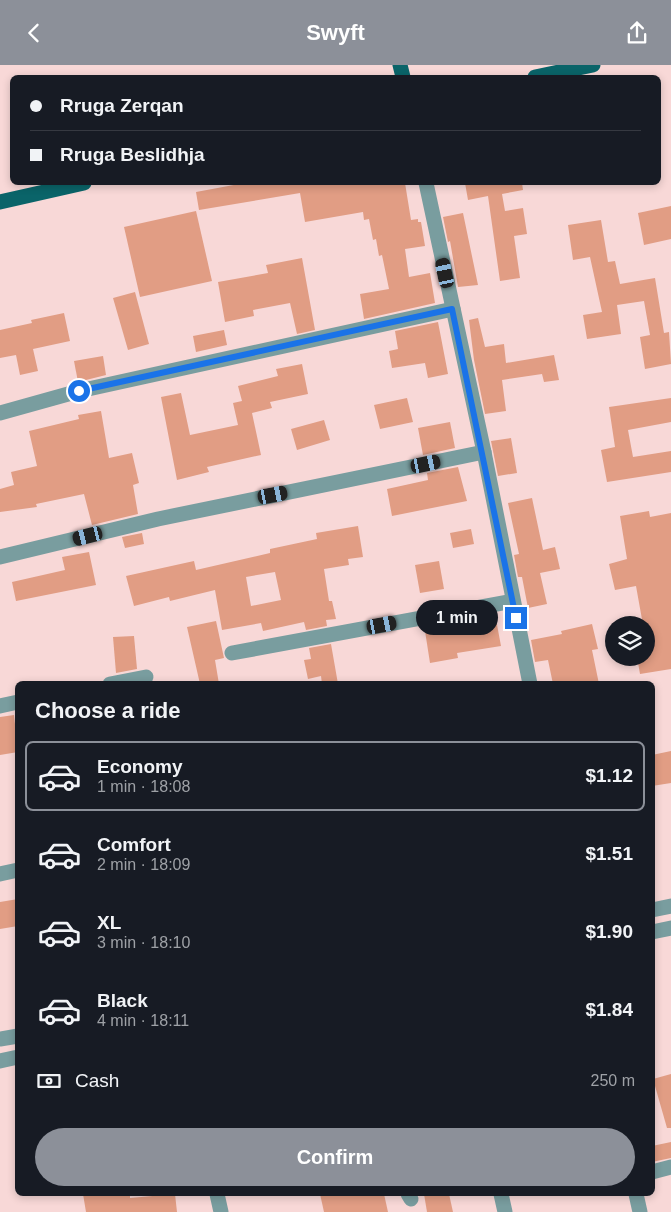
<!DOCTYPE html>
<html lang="en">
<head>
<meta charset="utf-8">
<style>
	body { margin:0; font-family:Helvetica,sans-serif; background:#242831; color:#f1f3f6; height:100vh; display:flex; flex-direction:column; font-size:19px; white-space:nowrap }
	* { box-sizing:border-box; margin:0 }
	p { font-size:16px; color:#9ea1a6 }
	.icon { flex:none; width:28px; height:28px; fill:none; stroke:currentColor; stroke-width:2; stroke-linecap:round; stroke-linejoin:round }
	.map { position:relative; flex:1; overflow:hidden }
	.details { position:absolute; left:15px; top:616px; width:640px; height:515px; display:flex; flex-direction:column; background:#171b24; border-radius:8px; box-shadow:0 2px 8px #0003 }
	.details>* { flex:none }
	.guide { position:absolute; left:10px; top:10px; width:651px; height:110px; border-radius:8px; box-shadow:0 2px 8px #0003; display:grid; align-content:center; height:110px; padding:0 20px; background:#171b24 }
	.controls { position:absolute; left:605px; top:551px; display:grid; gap:10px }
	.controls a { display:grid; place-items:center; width:50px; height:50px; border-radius:50%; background:#171b24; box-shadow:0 2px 8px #0003; font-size:25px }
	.end { position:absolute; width:22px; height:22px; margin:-11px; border:6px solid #1a73e8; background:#fff; box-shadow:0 0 0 2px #fff }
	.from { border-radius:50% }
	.bubble { position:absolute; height:35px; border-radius:18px; background:#171b24; box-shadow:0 2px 8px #0003; font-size:16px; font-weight:600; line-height:35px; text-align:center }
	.car { position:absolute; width:15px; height:30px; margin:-15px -8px; border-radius:6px; box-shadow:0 0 4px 1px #0007; background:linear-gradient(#222 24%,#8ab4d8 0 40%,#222 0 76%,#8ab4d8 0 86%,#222 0) }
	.guide b { display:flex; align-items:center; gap:18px; height:48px; font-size:19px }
	.guide b+b { border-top:1px solid #363941 }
	.guide i { width:12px; height:12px; background:#f1f3f6 }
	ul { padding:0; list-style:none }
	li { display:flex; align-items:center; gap:15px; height:70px; margin:0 10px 8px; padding:0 10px; border:2px solid transparent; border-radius:8px }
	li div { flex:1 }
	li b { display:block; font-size:19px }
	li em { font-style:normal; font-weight:600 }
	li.current { border-color:#8c9099 }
	li>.icon { width:45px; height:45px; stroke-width:1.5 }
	h2 { padding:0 20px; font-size:22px; line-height:60px }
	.pay { display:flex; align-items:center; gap:12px; height:55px; padding:0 20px; font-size:19px }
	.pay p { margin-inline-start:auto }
	.action { display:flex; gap:10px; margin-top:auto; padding:10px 20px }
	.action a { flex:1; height:58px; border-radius:30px; background:#8c9099; color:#fff; font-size:20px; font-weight:600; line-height:58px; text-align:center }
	header { display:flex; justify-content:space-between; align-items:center; height:65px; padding:0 20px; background:#8c9099; color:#fff; font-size:22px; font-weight:600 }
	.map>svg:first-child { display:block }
</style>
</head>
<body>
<header><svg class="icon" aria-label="back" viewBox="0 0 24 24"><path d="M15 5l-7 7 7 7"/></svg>Swyft<svg class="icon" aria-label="share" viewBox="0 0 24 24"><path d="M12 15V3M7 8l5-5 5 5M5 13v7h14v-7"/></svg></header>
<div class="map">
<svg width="671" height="1147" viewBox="0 0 671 1147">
	<rect width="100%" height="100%" fill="#f8d8d7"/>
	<g fill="#e19d84" fill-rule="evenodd">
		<polygon points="239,118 405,118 411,155 418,154 418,157 421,157 425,181 405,184 409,212 430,208 435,238 364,254 360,229 389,224 382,190 379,191 376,174 373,175 369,154 364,155 363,147 305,157 300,128 199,145 196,127 239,119"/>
		<polygon points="465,118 522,118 523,125 502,129 505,146 523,143 527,169 514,171 520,213 500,216 488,131 468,135"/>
		<polygon points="671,141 671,174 644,180 638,148"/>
		<polygon points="196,146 212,216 140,232 124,162"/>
		<polygon points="463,148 478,220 458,222 450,176 448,177 443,152"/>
		<polygon points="601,155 608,197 615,196 620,219 655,213 664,268 669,267 671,299 645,304 640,272 650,270 644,236 617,240 621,269 587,274 583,250 602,247 590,192 573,195 568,160"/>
		<polygon points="302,193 315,265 297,269 290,238 253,245 254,251 225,257 218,217 268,208 266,200"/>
		<polygon points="135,227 149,279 128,285 113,233"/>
		<polygon points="64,248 70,276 33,284 38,306 20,310 16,290 0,293 0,265 32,258 31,255"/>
		<polygon points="478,253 485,282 504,279 506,298 554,290 559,315 544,317 542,309 502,315 506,346 485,349 474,295 469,255"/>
		<polygon points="438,257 448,309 428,313 425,298 392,303 389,286 398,284 395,266"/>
		<polygon points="224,265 227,280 196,287 193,271"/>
		<polygon points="103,291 106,310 78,317 74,296"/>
		<polygon points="302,299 308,329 270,337 272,343 252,348 261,390 207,402 209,407 177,415 161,332 181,328 190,370 238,360 233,338 242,336 238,321 278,311 276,304"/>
		<polygon points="407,333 413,357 380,364 374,340"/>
		<polygon points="671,333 671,357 628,365 633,392 671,386 671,407 607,417 601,385 615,382 609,342"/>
		<polygon points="101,346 109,393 132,388 139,418 133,420 138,449 92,460 84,429 36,439 37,442 0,447 0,424 14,420 11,407 37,401 29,366 79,354 78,350"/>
		<polygon points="324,355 330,375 297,385 291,364"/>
		<polygon points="450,357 455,383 423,390 418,363"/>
		<polygon points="511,373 517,408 498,411 491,376"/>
		<polygon points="458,402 467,436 392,451 387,424 428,415 427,408"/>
		<polygon points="532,433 543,485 555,482 560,504 540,508 547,539 528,543 522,512 518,512 514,490 519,489 508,438"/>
		<polygon points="649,446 650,452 671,448 671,604 640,609 637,592 646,592 646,560 643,560 636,521 615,525 609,499 627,494 620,451"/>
		<path d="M358 461 363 492 348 494 349 500 324 504 329 536H332L336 554 326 555 327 561 306 565 304 557 263 566 261 558 222 565 215 525 170 536 169 532 134 541 126 511 194 496 196 505 270 488V484L317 474 316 468ZM275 507 281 535 251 541 246 512Z"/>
		<polygon points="471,464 474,479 453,483 450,468"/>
		<polygon points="142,468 144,479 125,483 122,472"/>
		<polygon points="89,487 96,520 16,536 12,517 65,505 62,492"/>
		<polygon points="439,496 444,524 420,528 415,500"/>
		<polygon points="495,549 501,581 457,588 458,593 430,598 425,566 477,558 476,552"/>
		<polygon points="216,556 224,593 215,595 219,619 200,619 187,562"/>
		<polygon points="592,559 598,584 592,585 599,619 553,619 548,595 535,597 531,575 562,569 561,566"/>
		<polygon points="134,571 137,604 116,608 113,572"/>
		<polygon points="331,579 338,619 322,619 321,611 308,614 304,595 311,594 309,583"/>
		<polygon points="14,650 18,687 0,690 0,652"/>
		<polygon points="671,686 671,718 652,721 652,690"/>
		<polygon points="18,834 18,861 0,864 0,837"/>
		<polygon points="671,1009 671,1063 667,1063 653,1014"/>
		<polygon points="671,1077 671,1093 652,1097 652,1081"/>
		<polygon points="83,1129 130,1129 130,1133 175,1129 177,1147 86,1147"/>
		<polygon points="320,1129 384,1129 388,1147 324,1147"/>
		<polygon points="424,1129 449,1129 453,1147 427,1147"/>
	</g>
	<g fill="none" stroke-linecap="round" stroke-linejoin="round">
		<g stroke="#799d9f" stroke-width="15">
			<polyline points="426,118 484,387 530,619"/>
			<polyline points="0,348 79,326 453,244"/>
			<polyline points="0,492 158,454 484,387"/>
			<polyline points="232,588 513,536"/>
			<polyline points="110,619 146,612"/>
			<polyline points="0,641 18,637"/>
			<polyline points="0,809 18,805"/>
			<polyline points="652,845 671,841"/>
			<polyline points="652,867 671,863"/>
			<polyline points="0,974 18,971"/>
			<polyline points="0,996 18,992"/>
			<polyline points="652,1107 671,1102"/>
			<polyline points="217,1129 221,1147"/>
			<polyline points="408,1129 411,1134"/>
			<polyline points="501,1129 505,1147"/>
			<polyline points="636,1129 640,1147"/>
		</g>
		<g stroke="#0a6469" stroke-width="15">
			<polyline points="400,0 403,12"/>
			<polyline points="535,12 593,0"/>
			<polyline points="0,137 84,118"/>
		</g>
	</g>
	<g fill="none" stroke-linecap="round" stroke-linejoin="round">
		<polyline stroke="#1a73e8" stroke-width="6" points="79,326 452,244 516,553"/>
	</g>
</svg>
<div class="controls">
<a><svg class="icon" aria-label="layers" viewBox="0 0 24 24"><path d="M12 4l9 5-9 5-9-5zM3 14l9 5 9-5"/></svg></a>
</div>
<i class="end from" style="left:79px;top:326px"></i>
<i class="end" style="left:516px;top:553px"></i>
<div class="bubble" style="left:416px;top:535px;width:82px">1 min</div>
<i class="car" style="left:445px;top:208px;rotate:348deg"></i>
<i class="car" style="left:426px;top:399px;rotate:78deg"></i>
<i class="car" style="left:273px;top:430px;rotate:79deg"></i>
<i class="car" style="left:88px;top:471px;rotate:256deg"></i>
<i class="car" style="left:382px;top:560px;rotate:79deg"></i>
<div class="guide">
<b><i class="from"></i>Rruga Zerqan</b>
<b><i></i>Rruga Beslidhja</b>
</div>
<section class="details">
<h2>Choose a ride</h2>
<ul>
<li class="current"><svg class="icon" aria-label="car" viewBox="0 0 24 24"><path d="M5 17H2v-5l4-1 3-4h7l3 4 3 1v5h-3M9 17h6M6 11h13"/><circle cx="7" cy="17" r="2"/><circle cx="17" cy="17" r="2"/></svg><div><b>Economy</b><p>1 min · 18:08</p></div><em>$1.12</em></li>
<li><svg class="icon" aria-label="car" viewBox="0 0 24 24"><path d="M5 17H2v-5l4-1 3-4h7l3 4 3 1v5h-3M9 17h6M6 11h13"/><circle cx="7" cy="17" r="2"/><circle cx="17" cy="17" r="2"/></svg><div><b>Comfort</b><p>2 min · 18:09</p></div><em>$1.51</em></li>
<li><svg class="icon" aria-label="car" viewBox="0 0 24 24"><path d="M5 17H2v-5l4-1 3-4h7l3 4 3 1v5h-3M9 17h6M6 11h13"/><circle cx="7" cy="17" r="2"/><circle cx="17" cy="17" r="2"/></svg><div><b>XL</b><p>3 min · 18:10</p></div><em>$1.90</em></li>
<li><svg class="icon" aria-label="car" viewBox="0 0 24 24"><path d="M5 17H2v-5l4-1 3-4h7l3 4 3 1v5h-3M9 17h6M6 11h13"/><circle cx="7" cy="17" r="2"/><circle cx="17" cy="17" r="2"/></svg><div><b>Black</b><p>4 min · 18:11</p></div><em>$1.84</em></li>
</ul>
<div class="pay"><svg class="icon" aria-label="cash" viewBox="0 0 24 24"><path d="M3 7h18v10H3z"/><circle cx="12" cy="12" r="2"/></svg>Cash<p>250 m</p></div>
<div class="action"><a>Confirm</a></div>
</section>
</div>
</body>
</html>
